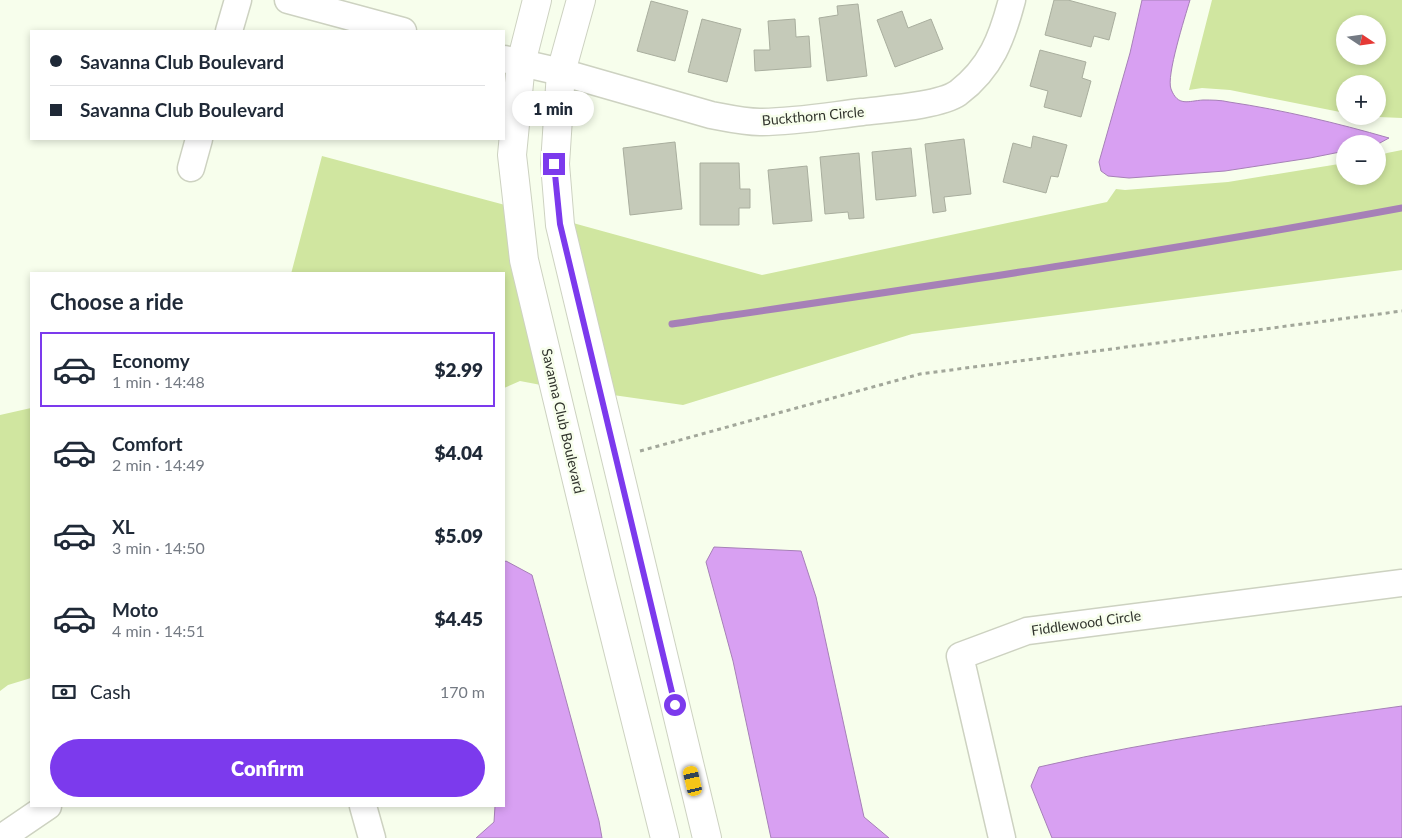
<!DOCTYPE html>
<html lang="en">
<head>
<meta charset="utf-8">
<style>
	body { margin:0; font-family:Lato,sans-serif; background:#f2f2f3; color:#1f2937; height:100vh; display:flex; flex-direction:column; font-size:19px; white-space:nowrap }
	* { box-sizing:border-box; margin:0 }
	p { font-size:16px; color:#747a83 }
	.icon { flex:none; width:28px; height:28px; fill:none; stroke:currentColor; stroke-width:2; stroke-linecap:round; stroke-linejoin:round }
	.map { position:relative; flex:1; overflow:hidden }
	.sheet { position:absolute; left:30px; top:272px; width:475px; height:535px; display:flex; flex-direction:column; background:#fff; border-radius:0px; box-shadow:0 2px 8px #0003 }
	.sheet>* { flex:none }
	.banner { position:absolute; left:30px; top:30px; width:475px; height:110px; border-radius:0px; box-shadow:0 2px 8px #0003; display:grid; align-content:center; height:110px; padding:0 20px; background:#fff }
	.needle { width:32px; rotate:103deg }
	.buttons { position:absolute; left:1336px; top:15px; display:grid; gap:10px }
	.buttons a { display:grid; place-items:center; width:50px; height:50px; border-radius:50%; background:#fff; box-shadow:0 2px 8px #0003; font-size:25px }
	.end { position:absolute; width:22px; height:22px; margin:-11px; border:6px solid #7c3aed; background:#fff; box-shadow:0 0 0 2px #fff }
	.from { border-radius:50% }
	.bubble { position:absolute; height:35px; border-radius:18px; background:#fff; box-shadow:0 2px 8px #0003; font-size:16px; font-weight:800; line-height:35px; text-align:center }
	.car { position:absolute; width:15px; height:30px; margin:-15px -8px; border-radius:6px; box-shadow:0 0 4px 1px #0007; background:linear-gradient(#f5c518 24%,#345 0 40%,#f5c518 0 76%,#345 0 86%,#f5c518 0) }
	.banner b { display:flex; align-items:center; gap:18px; height:48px; font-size:19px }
	.banner b+b { border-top:1px solid #e0e1e3 }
	.banner i { width:12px; height:12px; background:#1f2937 }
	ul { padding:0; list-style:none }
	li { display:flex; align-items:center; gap:15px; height:75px; margin:0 10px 8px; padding:0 10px; border:2px solid transparent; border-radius:0px }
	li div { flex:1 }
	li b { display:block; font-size:19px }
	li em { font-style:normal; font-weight:800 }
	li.selected { border-color:#7c3aed }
	li>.icon { width:45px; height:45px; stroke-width:1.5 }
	h2 { padding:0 20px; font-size:22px; line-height:60px }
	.pay { display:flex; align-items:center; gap:12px; height:55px; padding:0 20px; font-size:19px }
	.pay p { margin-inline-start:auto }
	.action { display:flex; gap:10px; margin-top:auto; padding:10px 20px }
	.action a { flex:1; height:58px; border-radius:30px; background:#7c3aed; color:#fff; font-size:20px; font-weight:800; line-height:58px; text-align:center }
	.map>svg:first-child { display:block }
</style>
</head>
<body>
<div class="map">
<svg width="1402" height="838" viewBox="0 0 1402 838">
	<rect width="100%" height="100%" fill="#f7feec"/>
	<g fill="#d0e6a0" fill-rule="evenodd">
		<path d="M1212 0H1402V118L1355 116H1378V84H1345V113L1230 90 1202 88 1189 90ZM1345 24H1378V56H1345Z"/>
		<polygon points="1402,150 1402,270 912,334 683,405 613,395 573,223 762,275 1107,202 1116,189 1125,190 1228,182 1345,163 1345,176 1378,176 1378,157 1387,153"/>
		<polygon points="322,156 505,205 541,385 520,381 504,388 504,274 291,274"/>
		<polygon points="31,408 31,678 8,685 0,691 0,415"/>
	</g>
	<g fill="#d8a0f2" stroke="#a680b7">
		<path d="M1142 0H1190C1185 17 1166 76 1171 89 1178 107 1188 101 1203 100 1211 100 1221 100 1229 102 1283 110 1337 123 1389 138L1378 144H1345V151L1310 158 1225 171 1129 178 1108 176 1101 171 1099 162 1130 53Z"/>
		<polygon points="714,547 801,551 816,597 864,817 889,838 771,838 733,661 706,562"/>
		<polygon points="506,561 532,575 599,821 602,838 476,838 494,822 495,806 504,806 504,562"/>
		<path d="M1402 706V838H1052L1031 786 1039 767C1158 739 1281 723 1402 706Z"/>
	</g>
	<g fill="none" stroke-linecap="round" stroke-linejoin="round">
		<path stroke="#a680b7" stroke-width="7" d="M672 324C916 288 1159 253 1402 208"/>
	</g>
	<g fill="#c5cab9" stroke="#a9ae9e">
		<polygon points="1054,0 1068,0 1116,13 1109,40 1094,36 1091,47 1045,35"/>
		<polygon points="651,1 688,11 675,61 637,51"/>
		<polygon points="858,4 867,76 827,81 819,18 838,15 837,6"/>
		<polygon points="902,11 908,28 931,19 943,49 895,67 877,20"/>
		<polygon points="702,19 741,29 727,82 688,72"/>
		<polygon points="795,19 796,37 809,36 811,67 755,71 754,50 770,50 768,21"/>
		<polygon points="1040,50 1086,62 1082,78 1091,81 1081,117 1044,107 1048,91 1030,86"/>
		<polygon points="1033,136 1067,145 1058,177 1051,176 1046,193 1003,182 1013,143 1031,148"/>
		<polygon points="964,139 971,194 944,197 946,211 933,213 925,144"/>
		<polygon points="675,142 682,209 630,215 623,148"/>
		<polygon points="911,148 916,196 876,200 872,152"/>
		<polygon points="859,153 864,218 849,219 848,212 825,214 820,157"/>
		<polygon points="700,163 739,163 740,189 750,189 750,208 739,208 739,225 700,225"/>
		<polygon points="807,166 812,221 773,224 768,170"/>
	</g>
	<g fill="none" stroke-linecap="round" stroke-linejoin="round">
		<g stroke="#cdd2c1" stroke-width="29">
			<g id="street">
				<polyline points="288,0 403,31"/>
				<polyline points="229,31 238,0"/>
				<path d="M504 59 561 72 711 115C727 118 743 122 760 122 794 122 828 116 862 112 886 109 939 106 958 93 991 68 1002 38 1012 0"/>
				<polyline points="191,168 199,139"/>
				<polyline points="363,806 372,838"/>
				<polyline points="1,838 48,806"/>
				<polyline points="1002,838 960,656 1027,631 1402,583"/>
			</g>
		</g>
		<g stroke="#cdd2c1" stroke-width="30">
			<g id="secondary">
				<polyline points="537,0 521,63 512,155 524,260 601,581 665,838"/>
				<polyline points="581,0 561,72 555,164 560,225 707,838"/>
			</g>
		</g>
		<polyline stroke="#a2a79a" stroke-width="3" stroke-dasharray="4 4" stroke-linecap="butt" points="640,451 920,374 1402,311"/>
		<use href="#street" stroke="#fff" stroke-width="26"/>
		<use href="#secondary" stroke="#fff" stroke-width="28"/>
	</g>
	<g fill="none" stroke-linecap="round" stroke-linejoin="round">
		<polyline stroke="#7c3aed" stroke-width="6" points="554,164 560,224 675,705"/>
	</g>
	<g text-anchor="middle" stroke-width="5" stroke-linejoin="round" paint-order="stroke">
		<g font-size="14" fill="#31342d" stroke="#f7feec">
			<text transform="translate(813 116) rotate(-5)" y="5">Buckthorn Circle</text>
			<text transform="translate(563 421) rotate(77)" y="5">Savanna Club Boulevard</text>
			<text transform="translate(1086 623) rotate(-8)" y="5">Fiddlewood Circle</text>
		</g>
	</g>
</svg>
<div class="buttons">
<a><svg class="needle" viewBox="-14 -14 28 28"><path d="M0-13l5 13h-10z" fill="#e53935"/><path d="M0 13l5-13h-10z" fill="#747a83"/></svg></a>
<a>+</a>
<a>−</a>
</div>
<i class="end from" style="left:675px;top:705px"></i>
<i class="end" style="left:554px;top:164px"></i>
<div class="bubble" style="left:512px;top:91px;width:82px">1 min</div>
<i class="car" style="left:693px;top:781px;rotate:347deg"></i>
<div class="banner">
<b><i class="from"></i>Savanna Club Boulevard</b>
<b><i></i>Savanna Club Boulevard</b>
</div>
<section class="sheet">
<h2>Choose a ride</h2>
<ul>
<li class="selected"><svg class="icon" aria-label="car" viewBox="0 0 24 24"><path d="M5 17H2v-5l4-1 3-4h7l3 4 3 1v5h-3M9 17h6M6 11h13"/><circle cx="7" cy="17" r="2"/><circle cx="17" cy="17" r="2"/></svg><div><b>Economy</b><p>1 min · 14:48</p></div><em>$2.99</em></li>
<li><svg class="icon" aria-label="car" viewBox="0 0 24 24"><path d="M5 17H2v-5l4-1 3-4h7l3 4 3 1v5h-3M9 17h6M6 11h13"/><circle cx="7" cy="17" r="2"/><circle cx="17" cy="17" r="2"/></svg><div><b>Comfort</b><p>2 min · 14:49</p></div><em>$4.04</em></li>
<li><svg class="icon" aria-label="car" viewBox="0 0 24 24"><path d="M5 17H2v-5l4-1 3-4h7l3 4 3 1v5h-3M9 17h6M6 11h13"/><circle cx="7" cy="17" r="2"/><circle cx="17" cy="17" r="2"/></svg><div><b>XL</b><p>3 min · 14:50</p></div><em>$5.09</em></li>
<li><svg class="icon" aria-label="car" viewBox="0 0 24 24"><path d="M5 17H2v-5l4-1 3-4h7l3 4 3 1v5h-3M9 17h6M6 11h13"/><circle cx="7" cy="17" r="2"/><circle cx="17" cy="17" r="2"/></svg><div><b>Moto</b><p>4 min · 14:51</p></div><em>$4.45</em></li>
</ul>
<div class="pay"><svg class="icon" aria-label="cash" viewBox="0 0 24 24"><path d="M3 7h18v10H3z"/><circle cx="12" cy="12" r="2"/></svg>Cash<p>170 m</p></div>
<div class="action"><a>Confirm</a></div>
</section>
</div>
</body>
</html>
